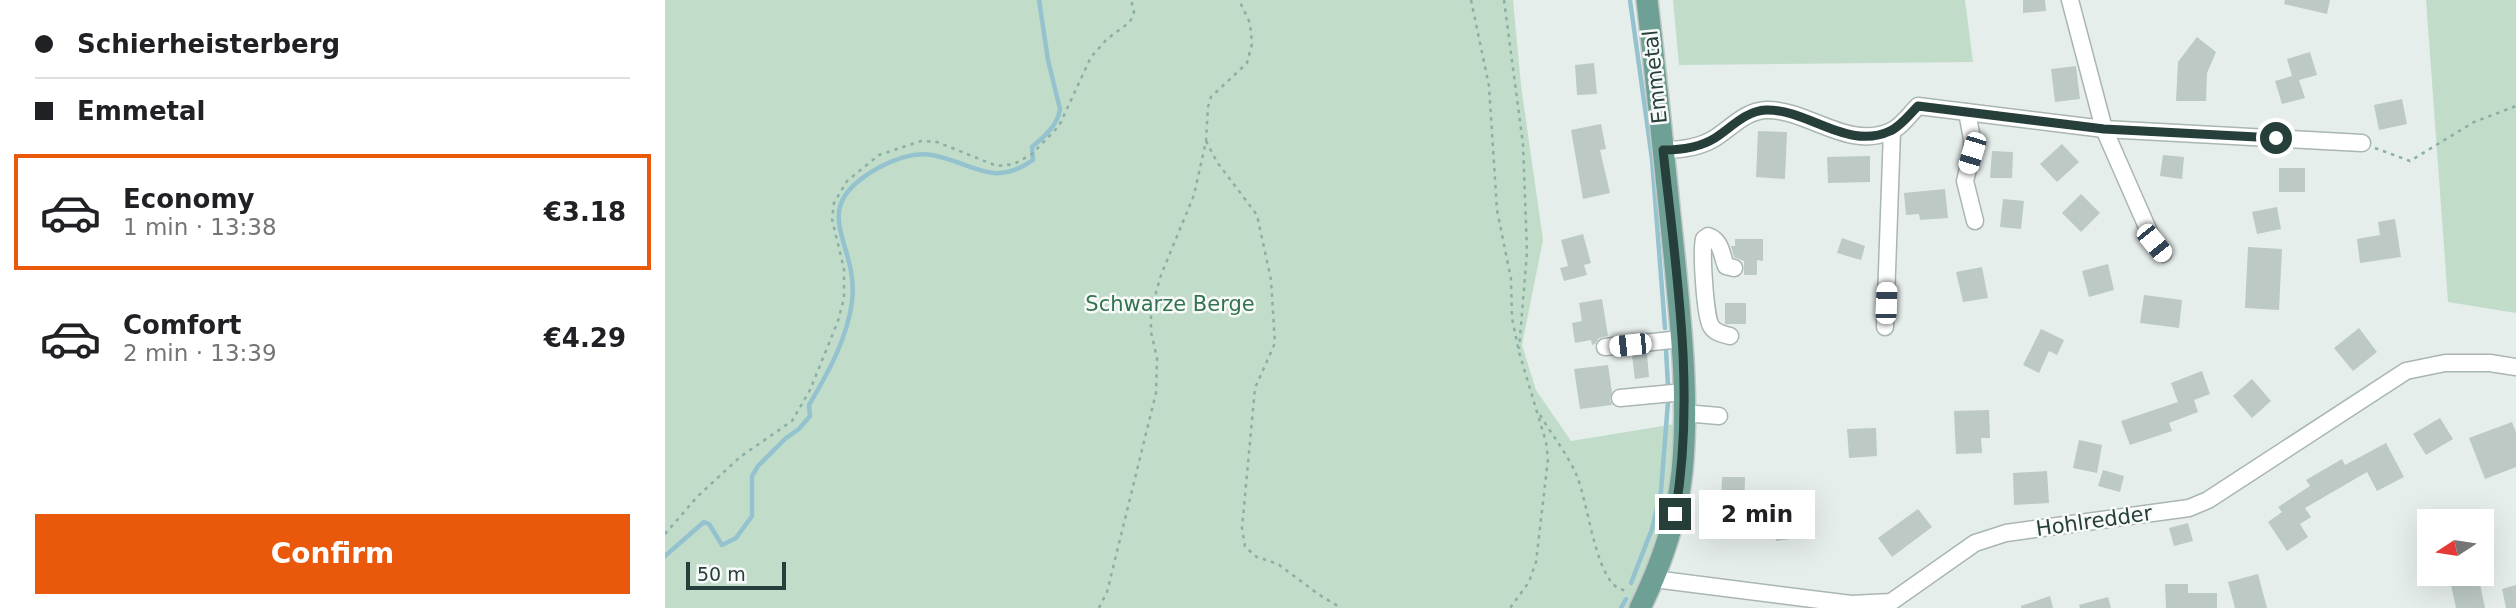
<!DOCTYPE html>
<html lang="en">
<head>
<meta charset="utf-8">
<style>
	body { margin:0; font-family:"DejaVu Sans",sans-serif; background:#f2f2f2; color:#202124; height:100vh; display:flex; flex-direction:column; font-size:26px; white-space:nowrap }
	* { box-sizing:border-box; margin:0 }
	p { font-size:23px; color:#757577 }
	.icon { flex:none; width:38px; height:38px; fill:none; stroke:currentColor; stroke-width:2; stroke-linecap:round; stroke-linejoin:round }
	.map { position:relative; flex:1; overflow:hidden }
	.details { display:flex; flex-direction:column; background:#fff; width:665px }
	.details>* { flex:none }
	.guide { display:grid; align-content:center; height:154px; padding:0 35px; background:#fff }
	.needle { width:46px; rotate:258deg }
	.fabs { position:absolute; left:1752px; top:509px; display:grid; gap:14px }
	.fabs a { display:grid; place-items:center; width:77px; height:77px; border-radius:0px; background:#fff; box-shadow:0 7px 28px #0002; font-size:35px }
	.scale { position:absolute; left:21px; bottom:18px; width:100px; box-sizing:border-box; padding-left:7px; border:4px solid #263f3a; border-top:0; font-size:19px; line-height:24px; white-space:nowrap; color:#263f3a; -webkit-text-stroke:5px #f7faf9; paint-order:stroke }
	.end { position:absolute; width:32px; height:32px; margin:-16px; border:9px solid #263f3a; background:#fff; box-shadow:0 0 0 4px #fff }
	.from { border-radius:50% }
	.bubble { position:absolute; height:49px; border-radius:0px; background:#fff; box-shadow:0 7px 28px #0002; font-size:23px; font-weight:700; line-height:49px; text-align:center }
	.car { position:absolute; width:21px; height:42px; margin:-21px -10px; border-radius:9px; box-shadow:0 0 5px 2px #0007; background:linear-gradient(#fff 24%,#345 0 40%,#fff 0 76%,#345 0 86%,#fff 0) }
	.guide b { display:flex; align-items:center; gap:24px; height:66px; font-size:26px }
	.guide b+b { border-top:2px solid #e0e0e0 }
	.guide i { width:18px; height:18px; background:#202124 }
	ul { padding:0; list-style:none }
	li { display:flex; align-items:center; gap:21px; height:116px; margin:0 14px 10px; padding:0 21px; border:4px solid transparent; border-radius:0px }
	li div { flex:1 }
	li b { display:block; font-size:26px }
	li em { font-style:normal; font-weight:700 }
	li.active { border-color:#ea580c }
	li>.icon { width:63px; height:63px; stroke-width:1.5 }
	.action { display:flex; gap:14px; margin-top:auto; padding:14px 35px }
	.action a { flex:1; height:80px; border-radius:0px; background:#ea580c; color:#fff; font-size:28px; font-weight:700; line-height:80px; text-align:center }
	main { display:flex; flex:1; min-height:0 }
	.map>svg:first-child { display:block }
</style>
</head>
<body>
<main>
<section class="details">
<div class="guide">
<b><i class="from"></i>Schierheisterberg</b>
<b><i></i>Emmetal</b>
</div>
<ul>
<li class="active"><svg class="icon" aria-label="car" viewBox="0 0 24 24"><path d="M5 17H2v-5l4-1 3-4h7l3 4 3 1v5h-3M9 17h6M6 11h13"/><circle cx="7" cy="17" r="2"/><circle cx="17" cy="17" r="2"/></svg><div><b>Economy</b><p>1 min · 13:38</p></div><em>€3.18</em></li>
<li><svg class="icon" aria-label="car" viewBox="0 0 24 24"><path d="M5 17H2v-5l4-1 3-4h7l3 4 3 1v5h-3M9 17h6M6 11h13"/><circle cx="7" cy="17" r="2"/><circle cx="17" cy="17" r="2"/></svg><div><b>Comfort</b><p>2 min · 13:39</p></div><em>€4.29</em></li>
</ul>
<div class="action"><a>Confirm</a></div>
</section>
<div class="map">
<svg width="1851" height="608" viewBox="0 0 1851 608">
	<rect width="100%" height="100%" fill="#e6eeeb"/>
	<g fill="#c1ddca">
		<polygon points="0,0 848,0 856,85 878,240 857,345 871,390 906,441 1010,424 1004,489 993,542 965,608 0,608"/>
		<polygon points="1008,0 1300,0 1308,62 1014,65"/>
		<polygon points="1761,0 1851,0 1851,313 1783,302"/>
	</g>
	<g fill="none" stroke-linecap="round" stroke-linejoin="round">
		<g stroke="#94c2ce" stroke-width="4.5">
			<polyline points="965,0 987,159 1000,328"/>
			<polyline points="1001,350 1003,385"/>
			<path d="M0 556 39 522 44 524 57 545 71 538 87 516V476L93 466 121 438 134 429 145 416 144 405C163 373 182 339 187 302 195 241 137 209 215 167 230 159 250 152 267 155 307 162 327 189 368 160L367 147C379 137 393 125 395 109L383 60 374 0"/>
			<polyline points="966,583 987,529 996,491 1003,402"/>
			<polyline points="956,608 961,599"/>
		</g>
	</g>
	<g fill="#bcc9c4">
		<polygon points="1358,0 1380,0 1381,11 1358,13"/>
		<polygon points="1620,0 1665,0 1662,14 1619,4"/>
		<polygon points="1532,37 1551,52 1542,73 1541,101 1511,101 1513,62"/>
		<polygon points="1645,52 1652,75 1634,80 1640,98 1617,104 1610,81 1627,76 1622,59"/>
		<polygon points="929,63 932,94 912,95 910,65"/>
		<polygon points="1411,66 1415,99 1390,102 1386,69"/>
		<polygon points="1737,99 1742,124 1714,130 1709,105"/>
		<polygon points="936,124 941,149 935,150 945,193 918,199 906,130"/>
		<polygon points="1093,131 1122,132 1120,179 1091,177"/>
		<polygon points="1397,144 1414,162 1392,182 1375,164"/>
		<polygon points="1327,151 1348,152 1347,178 1325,178"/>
		<polygon points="1498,155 1519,157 1517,179 1495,176"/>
		<polygon points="1205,156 1205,182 1163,183 1162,157"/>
		<rect x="1614" y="168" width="26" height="24"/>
		<polygon points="1280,189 1283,218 1255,220 1254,214 1241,215 1239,193"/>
		<polygon points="1416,194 1435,213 1416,232 1397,213"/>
		<polygon points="1338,199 1359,201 1356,229 1335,227"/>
		<polygon points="1612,207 1616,229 1592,234 1587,212"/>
		<polygon points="1730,219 1736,257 1695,263 1692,239 1715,235 1713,222"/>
		<polygon points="918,234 926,263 919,265 922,275 899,281 895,268 903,266 896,240"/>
		<polygon points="1177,238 1200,246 1196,260 1172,253"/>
		<polygon points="1070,239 1098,239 1098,261 1092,260 1092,275 1079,275 1079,261 1069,257 1066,246 1070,246"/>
		<polygon points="1583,247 1617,249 1614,310 1580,308"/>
		<polygon points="1443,264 1449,290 1424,297 1417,271"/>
		<polygon points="1317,267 1323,298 1298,302 1291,272"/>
		<polygon points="1479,295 1517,300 1514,328 1475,323"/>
		<polygon points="937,299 943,336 934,338 930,344 927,345 926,340 910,343 907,323 917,321 914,303"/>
		<rect x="1060" y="303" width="21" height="21"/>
		<polygon points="1694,328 1712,352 1688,371 1669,348"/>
		<polygon points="1376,329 1399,340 1392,355 1384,351 1374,373 1358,365"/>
		<polygon points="982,354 984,377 970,379 967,355"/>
		<polygon points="943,365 947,392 945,400 947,405 915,409 909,369"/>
		<polygon points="1537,371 1545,394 1529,400 1533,412 1504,423 1507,431 1465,445 1456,421 1513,402 1506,383"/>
		<polygon points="1587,379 1606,401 1587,418 1568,396"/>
		<polygon points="1324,410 1325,438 1316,438 1317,453 1291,454 1289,411"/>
		<polygon points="1775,418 1788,439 1761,455 1748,434"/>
		<polygon points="1847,422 1851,432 1851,467 1820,479 1804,438"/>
		<polygon points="1211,428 1212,456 1184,458 1182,429"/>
		<polygon points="1414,440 1437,445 1432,473 1408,468"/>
		<polygon points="1721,443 1739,477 1712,491 1702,472 1640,508 1646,517 1635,524 1643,537 1622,551 1603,522 1617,512 1613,507 1645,486 1641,480 1677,459 1680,465"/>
		<polygon points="1438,470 1459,476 1455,492 1433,486"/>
		<polygon points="1382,471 1384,503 1349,505 1348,473"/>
		<polygon points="1057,477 1080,477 1079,513 1056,512"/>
		<polygon points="1131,492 1137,537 1111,541 1104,496"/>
		<polygon points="1253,509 1267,527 1227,557 1213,538"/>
		<polygon points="1523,523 1528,541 1509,546 1504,528"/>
		<polygon points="1593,574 1602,608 1570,608 1563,582"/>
		<polygon points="1814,579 1820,608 1791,608 1786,585"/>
		<polygon points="1500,584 1523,584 1523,593 1552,593 1552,608 1501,608"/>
		<polygon points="1851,585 1851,608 1841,608 1837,589"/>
		<polygon points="1385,596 1388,608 1356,608 1356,606"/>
		<polygon points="1443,597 1446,608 1415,608 1414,605"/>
	</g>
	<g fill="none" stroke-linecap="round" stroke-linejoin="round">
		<g stroke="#a9b6b2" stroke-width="19">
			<g id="minor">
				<polyline points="1405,0 1439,129 1489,243 1498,254"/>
				<polyline points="1302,112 1307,139 1307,153 1300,181 1310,221"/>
				<path d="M998 150C1016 150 1034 148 1050 138 1066 128 1080 111 1101 110 1143 109 1183 151 1226 131 1236 127 1245 114 1253 106L1439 129 1697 143"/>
				<polyline points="1220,327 1227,131"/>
				<path d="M1065 336C1058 334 1050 333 1046 326 1040 317 1036 251 1039 239L1043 236C1057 241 1056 254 1061 266L1069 268"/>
				<polyline points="940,347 1016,339"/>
				<polyline points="955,398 1019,392"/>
				<polyline points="1019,413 1054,416"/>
				<polyline points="989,579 1186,604 1226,602 1310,543 1341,533 1524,508 1543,500 1741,371 1780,363 1825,363 1851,367"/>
			</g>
		</g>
		<g stroke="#c2c9c8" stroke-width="24">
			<path id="major" d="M975 608C996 565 1012 520 1017 472 1024 399 1016 326 1009 254 1000 169 992 85 982 0"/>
		</g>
		<g stroke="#8aafa5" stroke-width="2.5" stroke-dasharray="3.5 5" stroke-linecap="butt">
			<polyline points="806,0 824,86 832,210 846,279 847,318 854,352 881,442 883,459 871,562 864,582 845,608"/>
			<polyline points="839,0 858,144 862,252 854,349"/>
			<polyline points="541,141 552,162 592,215 606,280 610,343 590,388 577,528 580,547 592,557 613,564 653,594 676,608"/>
			<polyline points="1710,148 1745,161 1809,122 1851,106"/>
			<path d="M875 415C887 435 903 455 912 476 923 504 929 565 949 585 953 589 959 590 964 592"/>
			<polyline points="0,534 32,497 75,457 127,421 145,390 173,321 179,298 179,269 167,219 169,203 182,181 214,155 256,141 272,142 332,166 349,164 367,154 394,126 426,57 442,39 465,22 469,12 466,0"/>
			<polyline points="434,608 442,592 491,393 492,358 486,332 486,310 496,275 529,195 541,141 543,107 546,97 582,63 587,44 585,23 574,0"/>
		</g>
		<use href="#minor" stroke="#fff" stroke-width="16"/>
		<use href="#major" stroke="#6fa096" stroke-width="21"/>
	</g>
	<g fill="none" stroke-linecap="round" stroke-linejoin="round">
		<path stroke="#263f3a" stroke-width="9" d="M1010 514C1031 394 1011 270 998 150 1016 150 1034 148 1050 138 1066 128 1080 111 1101 110 1143 109 1183 151 1225 131 1235 127 1245 114 1253 106L1439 129 1611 138"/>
	</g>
	<g text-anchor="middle" stroke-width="5" stroke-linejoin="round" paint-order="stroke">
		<g font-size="21" fill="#263f3a" stroke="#f7faf9">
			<text transform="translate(990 77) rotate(-96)" y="7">Emmetal</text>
			<text transform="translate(1429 521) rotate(-8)" y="7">Hohlredder</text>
		</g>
		<g font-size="21" fill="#33734f" stroke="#f7faf9">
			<text x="505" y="311">Schwarze Berge</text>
		</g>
	</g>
</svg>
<div class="fabs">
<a><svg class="needle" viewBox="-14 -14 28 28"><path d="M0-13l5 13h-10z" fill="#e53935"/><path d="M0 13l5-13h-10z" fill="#757577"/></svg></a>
</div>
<div class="scale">50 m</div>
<i class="end from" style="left:1611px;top:138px"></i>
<i class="end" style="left:1010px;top:514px"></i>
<div class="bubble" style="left:1034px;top:490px;width:116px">2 min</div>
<i class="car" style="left:1307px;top:153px;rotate:197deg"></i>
<i class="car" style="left:1489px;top:243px;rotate:141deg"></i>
<i class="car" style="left:1221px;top:303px;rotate:2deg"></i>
<i class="car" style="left:965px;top:345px;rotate:264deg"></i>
</div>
</main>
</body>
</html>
